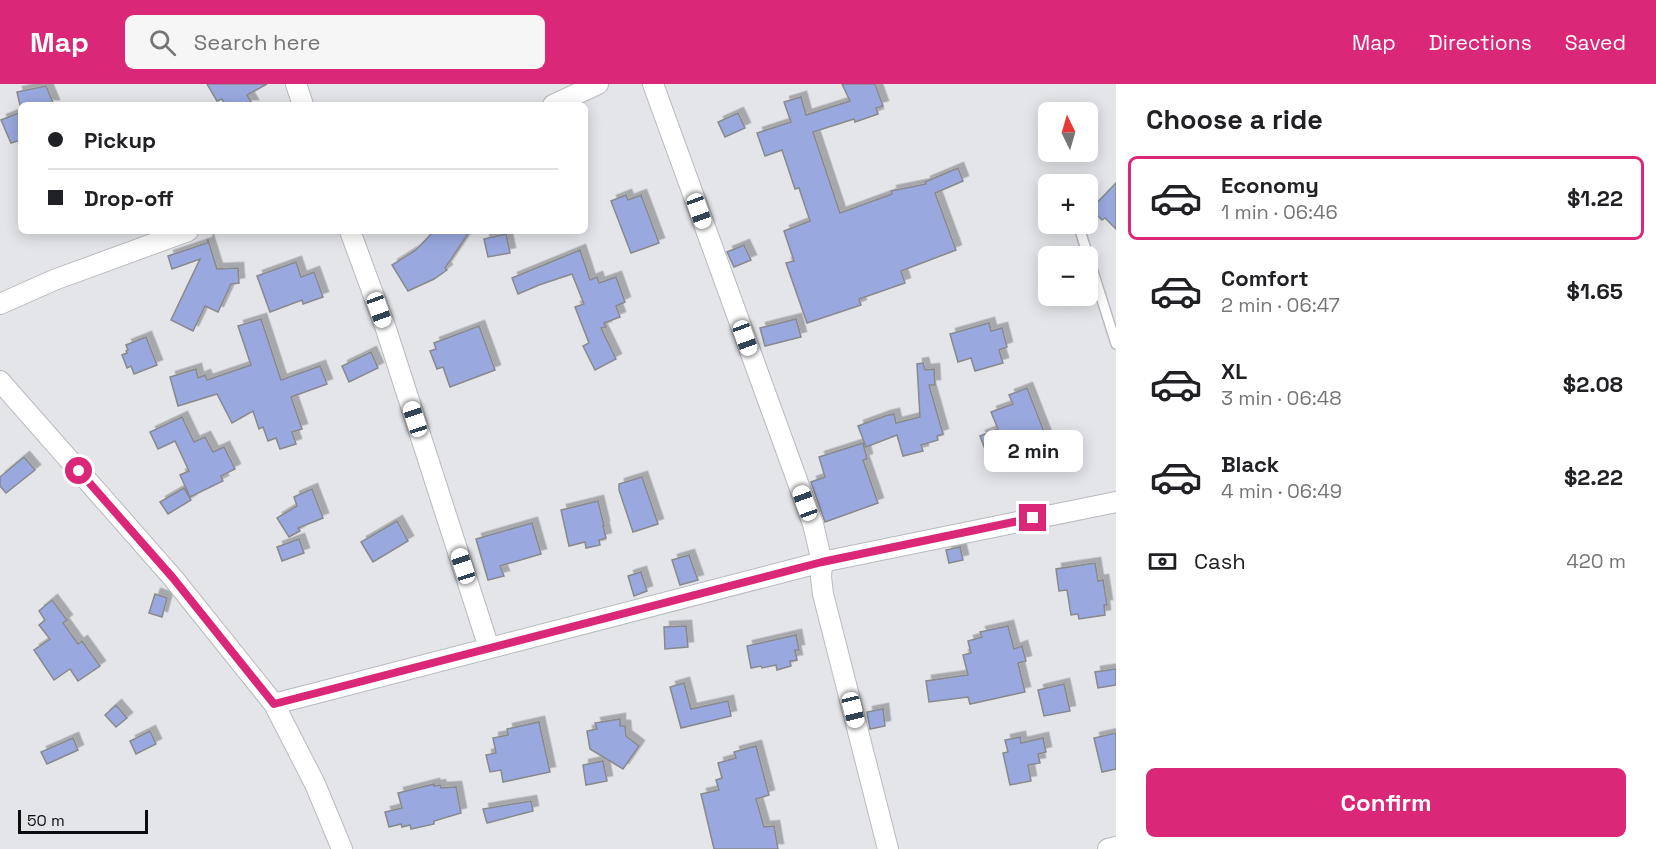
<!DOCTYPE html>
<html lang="en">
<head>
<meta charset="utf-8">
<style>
	body { margin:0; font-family:"Space Grotesk",sans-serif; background:#f6f6f6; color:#202124; height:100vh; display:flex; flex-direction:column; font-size:22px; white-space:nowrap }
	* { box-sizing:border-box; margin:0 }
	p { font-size:20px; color:#757577 }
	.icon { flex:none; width:33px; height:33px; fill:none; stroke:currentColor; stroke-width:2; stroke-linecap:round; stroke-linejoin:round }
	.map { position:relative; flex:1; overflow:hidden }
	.panel { display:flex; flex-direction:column; background:#fff; width:540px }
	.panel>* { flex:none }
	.top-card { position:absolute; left:18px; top:18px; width:570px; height:132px; border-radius:9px; box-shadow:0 3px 15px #0003; display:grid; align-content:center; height:132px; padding:0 30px; background:#fff }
	.needle { width:39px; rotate:355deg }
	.controls { position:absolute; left:1038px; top:18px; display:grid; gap:12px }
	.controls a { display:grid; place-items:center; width:60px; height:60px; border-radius:9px; background:#fff; box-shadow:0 3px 15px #0003; font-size:30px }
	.scale { position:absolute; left:18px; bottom:15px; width:130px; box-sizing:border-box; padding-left:6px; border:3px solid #0d0d0f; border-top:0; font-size:16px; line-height:21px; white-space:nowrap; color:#0d0d0f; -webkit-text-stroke:4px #e4e5e9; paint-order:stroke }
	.end { position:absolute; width:27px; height:27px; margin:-14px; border:8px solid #db2777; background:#fff; box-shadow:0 0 0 3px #fff }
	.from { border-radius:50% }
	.bubble { position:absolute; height:42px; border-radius:9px; background:#fff; box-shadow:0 3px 15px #0003; font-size:20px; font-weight:700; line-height:42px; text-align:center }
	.car { position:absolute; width:18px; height:36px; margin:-18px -9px; border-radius:8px; box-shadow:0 0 4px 2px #0007; background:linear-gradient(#fff 24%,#345 0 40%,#fff 0 76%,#345 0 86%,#fff 0) }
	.top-card b { display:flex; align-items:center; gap:21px; height:57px; font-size:22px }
	.top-card b+b { border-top:2px solid #e0e0e0 }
	.top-card i { width:15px; height:15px; background:#202124 }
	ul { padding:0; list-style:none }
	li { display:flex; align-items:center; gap:18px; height:84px; margin:0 12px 9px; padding:0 18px; border:3px solid transparent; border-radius:9px }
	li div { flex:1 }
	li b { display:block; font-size:22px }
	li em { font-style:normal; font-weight:700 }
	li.current { border-color:#db2777 }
	li>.icon { width:54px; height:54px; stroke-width:1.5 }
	h2 { padding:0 30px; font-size:27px; line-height:72px }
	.pay { display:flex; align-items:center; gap:15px; height:66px; padding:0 30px; font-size:22px }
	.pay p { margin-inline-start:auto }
	.cta { display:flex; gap:12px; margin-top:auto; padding:12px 30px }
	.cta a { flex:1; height:69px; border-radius:9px; background:#db2777; color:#fff; font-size:24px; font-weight:700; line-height:69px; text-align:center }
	header { display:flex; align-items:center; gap:36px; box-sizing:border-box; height:84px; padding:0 30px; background:#db2777; color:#fff }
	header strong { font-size:28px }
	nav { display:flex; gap:33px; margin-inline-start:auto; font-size:21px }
	.search { width:420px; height:54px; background:#f6f6f6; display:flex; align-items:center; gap:15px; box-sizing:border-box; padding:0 21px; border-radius:9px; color:#757577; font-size:22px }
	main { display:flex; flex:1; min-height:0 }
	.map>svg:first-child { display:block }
</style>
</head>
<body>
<header>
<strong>Map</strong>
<div class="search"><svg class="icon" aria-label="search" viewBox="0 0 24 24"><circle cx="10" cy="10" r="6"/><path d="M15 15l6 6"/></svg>Search here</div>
<nav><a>Map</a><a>Directions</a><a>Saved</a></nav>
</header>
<main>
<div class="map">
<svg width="1116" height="765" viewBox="0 0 1116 765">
	<defs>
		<filter id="shadow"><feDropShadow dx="5.5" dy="-5.5" stdDeviation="0" flood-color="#0004"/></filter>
	</defs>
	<rect width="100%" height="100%" fill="#e4e5e9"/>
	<g fill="#99a9df" stroke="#88898c" stroke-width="1.5" filter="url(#shadow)">
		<polygon points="207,0 267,0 247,11 253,21 225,21 222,15 217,17"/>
		<polygon points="842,0 875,0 883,22 876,24 878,30 855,38 854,35 813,48 840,129 892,110 891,107 926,100 925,98 958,84 963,97 935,109 956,166 901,187 905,199 859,215 861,221 807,239 786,179 794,177 784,147 810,137 799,104 795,105 782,66 765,72 757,49 791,38 784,18 801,13 806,31 850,17"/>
		<polygon points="46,2 54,21 20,21 17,8"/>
		<polygon points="21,28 21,56 11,59 1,36"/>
		<polygon points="738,29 745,44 725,53 718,38"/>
		<polygon points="1116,99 1116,145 1105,134 1102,136 1091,125"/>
		<polygon points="626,111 628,116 641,111 659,159 631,169 611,117"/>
		<polygon points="434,147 470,147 445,184 447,186 434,195 408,207 392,181 416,166"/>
		<polygon points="506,150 510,169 488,173 484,155"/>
		<polygon points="208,156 217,185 238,184 239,199 231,200 218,228 205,222 193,247 171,236 200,175 172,185 168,172 207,159"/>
		<polygon points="744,161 751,176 734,183 727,168"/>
		<polygon points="580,166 590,196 597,193 599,199 616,193 625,218 616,222 620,233 604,239 606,243 601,244 616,275 595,286 583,262 589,259 575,223 584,220 572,190 539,201 518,210 512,194"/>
		<polygon points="296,178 301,193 314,188 323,213 303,220 302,216 270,228 257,192"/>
		<polygon points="261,235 281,296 320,282 327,300 291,313 302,345 292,348 296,360 280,365 276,354 268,357 263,343 259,345 253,327 232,339 217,310 178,322 170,293 196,285 198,294 205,291 207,296 251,281 238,242"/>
		<polygon points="796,235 801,253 765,262 760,244"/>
		<polygon points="989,239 991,247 1002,244 1007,263 999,266 1003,279 975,287 971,274 958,278 950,250"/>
		<polygon points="479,242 495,286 450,303 443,283 437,285 430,267 436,265 434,259"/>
		<polygon points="146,253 157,281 134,290 131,282 127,284 122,271 127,269 126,267 128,266 126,261"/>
		<polygon points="371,268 378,284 349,298 342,282"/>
		<polygon points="923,279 925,286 934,285 935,301 929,301 943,350 937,352 938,356 921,361 923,367 903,372 897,351 866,363 858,342 885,332 894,330 896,339 920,333 917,280"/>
		<polygon points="1027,304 1048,358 1021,368 1020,364 989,376 980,352 998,345 991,328 1013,320 1009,311"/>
		<polygon points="182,333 194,358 205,353 213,368 224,363 235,385 221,392 223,397 190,413 180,391 189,387 175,357 158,365 150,348"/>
		<polygon points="863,359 867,375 863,376 878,419 825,438 811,398 825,393 819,373"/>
		<polygon points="24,373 35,386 6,409 0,402 0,393"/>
		<polygon points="642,393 658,440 633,448 619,406 619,400"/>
		<polygon points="184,404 191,416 168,430 160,418"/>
		<polygon points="312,405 323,434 298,444 300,447 289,453 277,434 297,422 294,413"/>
		<polygon points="598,417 604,442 603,442 606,454 599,456 600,461 586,464 585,458 569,462 561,426"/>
		<polygon points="397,437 408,457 373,478 361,458"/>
		<polygon points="532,439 541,470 500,482 504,492 488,496 476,455"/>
		<polygon points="299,455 304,469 282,477 277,463"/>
		<polygon points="960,463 963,476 949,479 946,466"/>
		<polygon points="689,471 698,496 680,501 672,476"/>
		<polygon points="1095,479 1098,497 1103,496 1107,521 1104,521 1105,531 1079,535 1078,530 1071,531 1067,506 1059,507 1056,485"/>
		<polygon points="641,488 647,507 634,512 628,492"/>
		<polygon points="155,510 167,514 162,533 149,529"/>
		<polygon points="52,516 67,536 63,539 78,560 82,557 100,582 78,597 70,585 54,596 34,566 50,555 39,541 45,536 39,527"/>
		<polygon points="686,542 688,563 665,565 664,543"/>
		<polygon points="1008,542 1014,565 1022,562 1026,577 1018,579 1025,608 970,620 968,613 929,618 926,597 968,591 963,571 971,569 968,557 982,553 980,548"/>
		<polygon points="796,551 799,566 795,566 797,576 790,577 791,582 777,586 776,581 762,584 761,582 751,584 747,562"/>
		<polygon points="1116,585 1116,601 1098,604 1095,588"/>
		<polygon points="684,599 691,625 728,617 731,632 681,644 670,603"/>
		<polygon points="1064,600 1070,627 1044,632 1038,606"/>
		<polygon points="116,621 127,634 116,643 105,631"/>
		<polygon points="883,625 885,642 870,645 867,628"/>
		<polygon points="620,635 620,642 625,642 626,652 639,662 623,685 590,665 587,647 597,645 595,639"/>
		<polygon points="539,638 550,688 503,698 501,686 490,688 486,671 496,669 493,654 508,651 507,645"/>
		<polygon points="150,647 156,660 136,670 130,657"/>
		<polygon points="1116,649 1116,685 1102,688 1094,654"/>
		<polygon points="1020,653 1021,659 1043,654 1046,668 1038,670 1040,679 1028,681 1031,697 1010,701 1003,669 1008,668 1005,656"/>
		<polygon points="73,654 78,666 47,680 41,668"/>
		<polygon points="756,662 769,711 756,715 764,743 774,742 778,765 714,765 701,710 719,706 716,696 722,694 718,679 736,674 734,668"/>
		<polygon points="603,677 607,697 586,701 583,681"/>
		<polygon points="434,700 434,702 440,701 441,704 456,703 461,729 434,737 434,740 411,745 410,741 402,743 401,740 389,743 385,728 402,724 398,709"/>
		<polygon points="531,717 533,727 487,739 483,725"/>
	</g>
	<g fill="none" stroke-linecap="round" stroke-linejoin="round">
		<g stroke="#b9babd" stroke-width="12">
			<polyline id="service" points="1078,140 1116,260"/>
		</g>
		<g stroke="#b9babd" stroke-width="22">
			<g id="minor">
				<polyline points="296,0 303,21"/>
				<polyline points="653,0 813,440 822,478 821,493 823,510 888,765"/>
				<polyline points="553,21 598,0"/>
				<polyline points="350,147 386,245 489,564"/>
				<polyline points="0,220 54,196 188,147"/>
				<polyline points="0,297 173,494 274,620 315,700 342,765"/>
				<polyline points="274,620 822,478 1116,418"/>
				<polyline points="1108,765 1116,763"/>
			</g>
		</g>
		<use href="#service" stroke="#fff" stroke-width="9"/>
		<use href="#minor" stroke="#fff" stroke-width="20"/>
	</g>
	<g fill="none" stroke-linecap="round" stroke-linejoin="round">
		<polyline stroke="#db2777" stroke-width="8" points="79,387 173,494 274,620 822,478 1033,434"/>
	</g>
</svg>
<div class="controls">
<a><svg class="needle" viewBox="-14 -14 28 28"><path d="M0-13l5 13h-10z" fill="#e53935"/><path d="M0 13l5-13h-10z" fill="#757577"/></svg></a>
<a>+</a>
<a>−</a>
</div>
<div class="scale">50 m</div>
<i class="end from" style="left:79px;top:387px"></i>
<i class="end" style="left:1033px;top:434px"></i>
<div class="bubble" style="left:984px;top:346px;width:99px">2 min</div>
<i class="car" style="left:699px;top:127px;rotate:160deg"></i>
<i class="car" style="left:379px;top:226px;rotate:160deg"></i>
<i class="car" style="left:745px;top:254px;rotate:160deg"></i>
<i class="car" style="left:415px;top:335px;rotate:342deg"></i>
<i class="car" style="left:805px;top:419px;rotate:340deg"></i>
<i class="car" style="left:463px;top:482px;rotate:342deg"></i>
<i class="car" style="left:853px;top:626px;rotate:166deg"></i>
<div class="top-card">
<b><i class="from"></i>Pickup</b>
<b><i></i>Drop-off</b>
</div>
</div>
<section class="panel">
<h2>Choose a ride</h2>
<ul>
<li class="current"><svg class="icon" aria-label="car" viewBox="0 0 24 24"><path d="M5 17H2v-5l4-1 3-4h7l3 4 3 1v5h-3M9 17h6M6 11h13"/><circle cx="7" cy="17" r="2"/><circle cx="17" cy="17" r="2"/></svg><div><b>Economy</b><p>1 min · 06:46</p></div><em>$1.22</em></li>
<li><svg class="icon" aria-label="car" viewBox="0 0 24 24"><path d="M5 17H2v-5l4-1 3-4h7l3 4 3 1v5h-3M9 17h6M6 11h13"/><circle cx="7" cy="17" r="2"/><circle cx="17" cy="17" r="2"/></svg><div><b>Comfort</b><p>2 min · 06:47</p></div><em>$1.65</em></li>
<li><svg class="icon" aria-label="car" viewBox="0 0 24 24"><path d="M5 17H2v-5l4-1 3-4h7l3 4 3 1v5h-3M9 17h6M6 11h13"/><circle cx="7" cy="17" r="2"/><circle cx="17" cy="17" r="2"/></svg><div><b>XL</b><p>3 min · 06:48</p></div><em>$2.08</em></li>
<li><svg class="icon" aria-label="car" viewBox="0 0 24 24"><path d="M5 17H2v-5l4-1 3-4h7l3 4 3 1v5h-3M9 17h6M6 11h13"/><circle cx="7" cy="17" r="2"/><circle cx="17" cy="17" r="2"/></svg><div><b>Black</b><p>4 min · 06:49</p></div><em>$2.22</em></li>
</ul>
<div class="pay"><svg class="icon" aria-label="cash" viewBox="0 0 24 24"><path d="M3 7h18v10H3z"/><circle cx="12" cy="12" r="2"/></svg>Cash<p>420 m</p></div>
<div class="cta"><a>Confirm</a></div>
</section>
</main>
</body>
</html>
